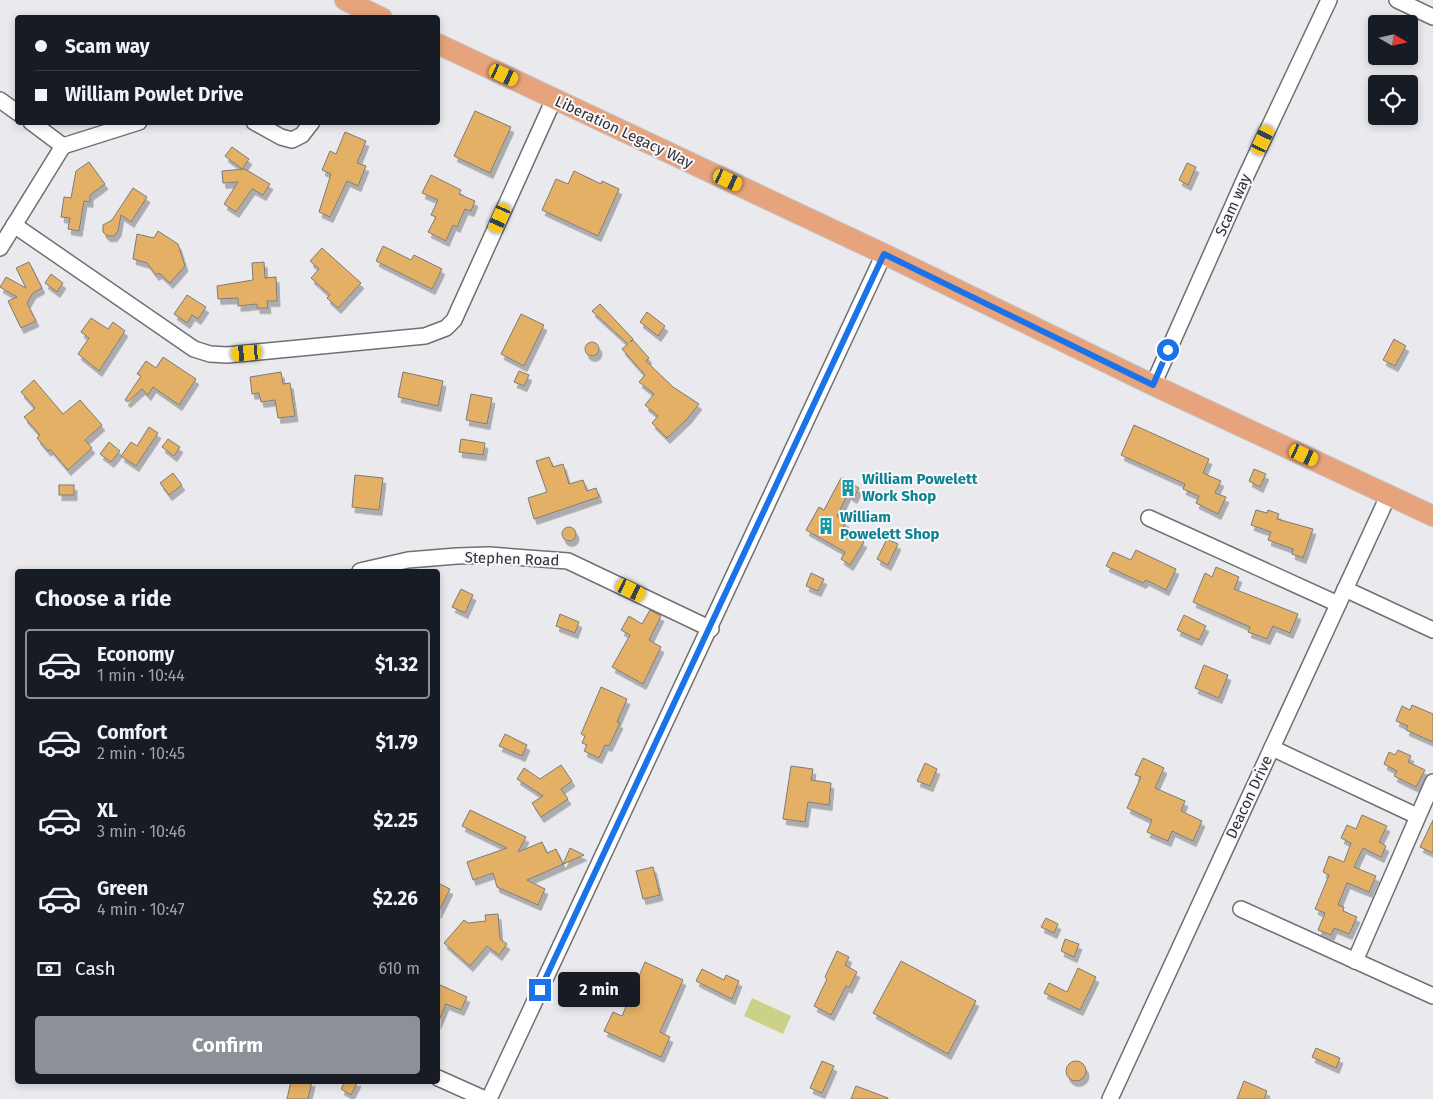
<!DOCTYPE html>
<html lang="en">
<head>
<meta charset="utf-8">
<style>
	body { margin:0; font-family:"Fira Sans",sans-serif; background:#242831; color:#f1f3f6; height:100vh; display:flex; flex-direction:column; font-size:19px; white-space:nowrap }
	* { box-sizing:border-box; margin:0 }
	p { font-size:16px; color:#9ea1a6 }
	.icon { flex:none; width:28px; height:28px; fill:none; stroke:currentColor; stroke-width:2; stroke-linecap:round; stroke-linejoin:round }
	.map { position:relative; flex:1; overflow:hidden }
	.side { position:absolute; left:15px; top:569px; width:425px; height:515px; display:flex; flex-direction:column; background:#171b24; border-radius:5px; box-shadow:0 2px 8px #0003 }
	.side>* { flex:none }
	.guide { position:absolute; left:15px; top:15px; width:425px; height:110px; border-radius:5px; box-shadow:0 2px 8px #0003; display:grid; align-content:center; height:110px; padding:0 20px; background:#171b24 }
	.needle { width:32px; rotate:99deg }
	.buttons { position:absolute; left:1368px; top:15px; display:grid; gap:10px }
	.buttons a { display:grid; place-items:center; width:50px; height:50px; border-radius:5px; background:#171b24; box-shadow:0 2px 8px #0003; font-size:25px }
	.end { position:absolute; width:22px; height:22px; margin:-11px; border:6px solid #1a73e8; background:#fff; box-shadow:0 0 0 2px #fff }
	.from { border-radius:50% }
	.bubble { position:absolute; height:35px; border-radius:5px; background:#171b24; box-shadow:0 2px 8px #0003; font-size:16px; font-weight:700; line-height:35px; text-align:center }
	.car { position:absolute; width:15px; height:30px; margin:-15px -8px; border-radius:6px; box-shadow:0 0 4px 1px #0007; background:linear-gradient(#f5c518 24%,#345 0 40%,#f5c518 0 76%,#345 0 86%,#f5c518 0) }
	.guide b { display:flex; align-items:center; gap:18px; height:48px; font-size:19px }
	.guide b+b { border-top:1px solid #363941 }
	.guide i { width:12px; height:12px; background:#f1f3f6 }
	ul { padding:0; list-style:none }
	li { display:flex; align-items:center; gap:15px; height:70px; margin:0 10px 8px; padding:0 10px; border:2px solid transparent; border-radius:5px }
	li div { flex:1 }
	li b { display:block; font-size:19px }
	li em { font-style:normal; font-weight:700 }
	li.on { border-color:#8c9099 }
	li>.icon { width:45px; height:45px; stroke-width:1.5 }
	h2 { padding:0 20px; font-size:22px; line-height:60px }
	.pay { display:flex; align-items:center; gap:12px; height:55px; padding:0 20px; font-size:19px }
	.pay p { margin-inline-start:auto }
	.primary-button { display:flex; gap:10px; margin-top:auto; padding:10px 20px }
	.primary-button a { flex:1; height:58px; border-radius:5px; background:#8c9099; color:#fff; font-size:20px; font-weight:700; line-height:58px; text-align:center }
	.map>svg:first-child { display:block }
</style>
</head>
<body>
<div class="map">
<svg width="1433" height="1099" viewBox="0 0 1433 1099">
	<defs>
		<filter id="shadow"><feDropShadow dx="3" dy="5.5" stdDeviation="0" flood-color="#0004"/></filter>
	</defs>
	<rect width="100%" height="100%" fill="#eaeaee"/>
	<polygon fill="#cbd187" points="752,998 791,1016 783,1034 744,1016"/>
	<g fill="#e3b066" stroke="#7d7a77" filter="url(#shadow)">
		<polygon points="475,111 511,127 490,173 454,156"/>
		<polygon points="345,132 366,141 357,163 366,166 358,186 347,181 330,217 319,212 331,174 322,170 330,151 336,154"/>
		<polygon points="232,147 249,159 242,169 225,156"/>
		<polygon points="89,162 105,184 90,195 90,202 84,201 79,231 68,229 70,218 61,217 64,197 71,198 76,171"/>
		<polygon points="1187,163 1196,167 1188,185 1179,180"/>
		<polygon points="245,169 270,184 263,195 252,189 236,212 224,204 238,182 223,183 222,171"/>
		<polygon points="574,171 601,184 602,181 619,189 598,236 542,210 556,179 568,184"/>
		<polygon points="431,175 461,190 459,194 475,201 471,211 465,209 457,227 453,225 446,241 428,232 436,217 431,215 438,200 422,193"/>
		<polygon points="133,188 147,197 131,222 121,215 118,231 114,236 107,236 103,232 103,225 112,220"/>
		<polygon points="158,231 178,244 185,266 170,283 159,273 156,275 147,263 133,259 137,234 154,238"/>
		<polygon points="383,246 411,260 414,255 442,269 432,289 376,261"/>
		<polygon points="322,248 361,283 338,308 327,298 330,295 311,278 319,269 310,261"/>
		<polygon points="29,262 42,288 33,293 27,303 36,321 21,328 8,301 17,297 0,287 6,277 26,288 16,268"/>
		<polygon points="264,262 265,278 276,277 277,301 267,301 268,308 257,308 257,304 238,306 238,298 218,299 217,286 253,280 252,263"/>
		<polygon points="51,274 63,283 57,292 45,283"/>
		<polygon points="187,295 206,307 198,319 192,315 187,323 174,314"/>
		<polygon points="600,304 633,339 630,342 633,340 649,358 646,361 673,387 699,404 688,418 667,438 652,423 658,416 645,405 654,394 639,382 645,375 622,349 628,344 592,311"/>
		<polygon points="647,312 665,326 658,336 640,322"/>
		<polygon points="521,314 544,325 524,366 501,354"/>
		<polygon points="91,318 108,329 113,322 125,331 99,371 78,354 89,338 81,332"/>
		<polygon points="1394,339 1406,346 1395,366 1383,360"/>
		<circle cx="592" cy="349" r="7"/>
		<polygon points="163,357 196,379 179,405 153,387 148,395 142,389 128,402 125,400 141,376 137,374 146,361 156,368"/>
		<polygon points="519,371 529,375 524,386 514,382"/>
		<polygon points="281,372 283,384 290,383 295,416 278,418 275,400 261,402 259,393 252,394 250,377"/>
		<polygon points="403,372 443,381 438,406 398,397"/>
		<polygon points="34,380 63,414 80,400 102,425 85,440 92,448 68,470 50,449 48,451 37,438 40,435 24,417 35,408 21,392"/>
		<polygon points="471,394 492,398 487,424 466,420"/>
		<polygon points="1134,425 1209,459 1203,473 1221,481 1215,493 1226,497 1218,514 1196,503 1199,496 1183,489 1185,484 1121,455"/>
		<polygon points="149,427 158,433 136,466 121,456 131,442 137,446"/>
		<polygon points="168,439 180,447 174,456 162,447"/>
		<polygon points="461,439 485,443 483,455 459,452"/>
		<polygon points="109,442 120,451 111,462 100,454"/>
		<polygon points="549,457 553,467 563,464 569,484 583,480 587,491 596,488 599,497 534,519 528,498 547,492 536,461"/>
		<polygon points="1254,469 1266,474 1260,487 1249,481"/>
		<polygon points="173,473 182,485 169,495 160,483"/>
		<polygon points="355,475 383,478 379,510 352,507"/>
		<polygon points="841,478 859,488 854,498 848,494 837,516 846,522 842,529 864,542 850,565 841,559 845,552 806,530 819,507 824,510"/>
		<rect x="59" y="485" width="15" height="10"/>
		<polygon points="1256,510 1267,513 1268,510 1279,514 1277,519 1313,529 1303,558 1292,554 1293,549 1268,540 1271,532 1251,525"/>
		<circle cx="569" cy="534" r="7"/>
		<polygon points="887,539 898,544 888,565 877,559"/>
		<polygon points="1136,550 1176,569 1166,590 1146,580 1143,583 1106,566 1113,552 1131,560"/>
		<polygon points="1216,567 1239,577 1234,589 1298,614 1290,633 1273,626 1267,639 1248,632 1250,627 1193,602 1205,573 1212,577"/>
		<polygon points="811,573 824,579 818,591 806,586"/>
		<polygon points="461,589 473,595 465,613 452,607"/>
		<polygon points="650,610 661,616 649,640 661,647 643,684 612,667 630,635 621,630 629,616 642,624"/>
		<polygon points="560,614 579,622 575,633 556,626"/>
		<polygon points="1184,615 1206,626 1199,640 1177,630"/>
		<polygon points="1204,665 1228,675 1219,698 1195,688"/>
		<polygon points="601,687 627,699 617,722 620,723 609,746 605,745 599,758 584,751 587,745 582,743 585,736 581,734"/>
		<polygon points="1412,705 1433,714 1433,742 1406,730 1408,726 1396,721 1402,706 1410,710"/>
		<polygon points="505,734 527,745 522,756 499,746"/>
		<polygon points="1398,750 1411,756 1408,762 1425,770 1416,787 1394,776 1397,771 1384,764 1389,752 1395,755"/>
		<polygon points="1143,758 1164,768 1155,788 1185,801 1181,811 1202,821 1193,841 1172,831 1168,841 1147,832 1152,820 1127,808 1141,777 1135,775"/>
		<polygon points="925,763 937,769 930,786 917,781"/>
		<polygon points="561,765 572,781 561,789 568,799 541,817 532,803 543,796 517,779 524,768 540,779"/>
		<polygon points="791,766 813,769 811,780 831,783 829,805 808,802 805,822 783,819"/>
		<polygon points="470,810 526,837 518,852 542,842 547,853 556,849 563,864 570,848 584,855 527,880 545,889 538,905 497,887 493,873 473,880 467,862 507,848 462,826"/>
		<polygon points="1362,815 1387,826 1379,842 1386,846 1381,857 1363,848 1354,867 1376,876 1369,892 1347,883 1338,905 1344,907 1343,911 1357,917 1349,934 1334,928 1331,935 1318,930 1325,913 1315,909 1329,875 1323,872 1329,856 1344,862 1351,843 1341,838 1347,825 1356,829"/>
		<polygon points="1433,820 1433,853 1420,847"/>
		<polygon points="653,867 660,895 643,899 636,871"/>
		<polygon points="438,883 450,889 438,913"/>
		<polygon points="498,914 500,939 507,944 499,955 487,946 470,966 444,943 464,920 468,923 486,921 485,915"/>
		<polygon points="1046,918 1058,924 1054,933 1041,927"/>
		<polygon points="1065,939 1079,944 1074,957 1061,951"/>
		<polygon points="837,951 849,957 845,965 857,972 849,988 846,986 831,1015 814,1006 827,979 825,977"/>
		<polygon points="901,961 976,1001 948,1054 873,1013"/>
		<polygon points="645,962 683,980 660,1032 670,1037 661,1057 604,1031 613,1012 622,1016"/>
		<polygon points="1078,968 1096,977 1080,1010 1044,993 1049,983 1067,992"/>
		<polygon points="702,969 724,980 726,975 739,981 732,999 696,981"/>
		<polygon points="438,984 467,997 461,1010 446,1004 438,1023"/>
		<polygon points="1316,1048 1340,1058 1336,1068 1312,1057"/>
		<circle cx="1076" cy="1071" r="10"/>
		<polygon points="822,1061 834,1066 822,1093 810,1088"/>
		<polygon points="291,1081 312,1081 308,1099 287,1099"/>
		<polygon points="345,1081 358,1081 351,1095 341,1089"/>
		<polygon points="1244,1081 1267,1091 1264,1099 1237,1099"/>
		<polygon points="856,1086 888,1098 888,1099 851,1099"/>
	</g>
	<g fill="none" stroke-linecap="round" stroke-linejoin="round">
		<g stroke="#707073" stroke-width="18">
			<g id="minor">
				<polyline points="1397,0 1433,17"/>
				<polyline points="0,100 18,113"/>
				<polyline points="254,122 281,137 292,140 302,135 312,122"/>
				<polyline points="63,146 139,122"/>
				<polyline points="14,225 194,349 210,354 227,355 425,336 446,328 454,320 554,99"/>
				<polyline points="0,248 63,146 31,122"/>
				<polyline points="1153,385 1246,176 1329,0"/>
				<polyline points="1149,518 1338,604"/>
				<polyline points="360,571 408,560 457,556 489,555 568,561 711,629"/>
				<polyline points="1345,589 1433,630"/>
				<polyline points="1272,748 1417,816"/>
				<polyline points="1241,909 1433,996"/>
				<polyline points="1355,961 1433,782"/>
				<polyline points="438,1078 485,1099"/>
				<polyline points="489,1099 884,254"/>
				<polyline points="1110,1099 1389,494"/>
			</g>
		</g>
		<g stroke="#c5c5c6" stroke-width="22">
			<g id="major">
				<polyline points="345,0 382,18"/>
				<polyline points="438,44 884,254 1153,385 1433,516"/>
			</g>
		</g>
		<use href="#minor" stroke="#fff" stroke-width="15"/>
		<use href="#major" stroke="#e7a37b" stroke-width="20"/>
	</g>
	<g fill="none" stroke-linecap="round" stroke-linejoin="round">
		<polyline stroke="#1a73e8" stroke-width="6" points="540,990 884,254 1153,385 1168,350"/>
	</g>
	<defs>
		<g id="building-bare" transform="scale(1.35)"><path d="M-4-6H4V6H1V3H-1V6H-4ZM-2.5-4.3h1.7v1.8h-1.7ZM.8-4.3h1.7v1.8H.8ZM-2.5-1h1.7V.8h-1.7ZM.8-1h1.7V.8H.8Z" fill="#0f9aa8" stroke="#f8f7fc" stroke-width="2.5" paint-order="stroke"/></g>
	</defs>
	<g fill-rule="evenodd">
		<use href="#building-bare" x="848" y="488"/>
		<use href="#building-bare" x="826" y="526"/>
	</g>
	<g text-anchor="middle" stroke-width="4" stroke-linejoin="round" paint-order="stroke">
		<g font-size="15" fill="#313132" stroke="#f8f7fc">
			<text transform="translate(624 132) rotate(25)" y="5">Liberation Legacy Way</text>
			<text transform="translate(1233 205) rotate(-66)" y="5">Scam way</text>
			<text transform="translate(512 559) rotate(2)" y="5">Stephen Road</text>
			<text transform="translate(1249 797) rotate(-65)" y="5">Deacon Drive</text>
		</g>
		<g font-size="15" font-weight="bold" fill="#0d838f" stroke="#f8f7fc" text-anchor="start">
			<text x="862" y="484">William Powelett<tspan x="862" dy="17">Work Shop</tspan></text>
			<text x="840" y="522">William<tspan x="840" dy="17">Powelett Shop</tspan></text>
		</g>
	</g>
</svg>
<div class="buttons">
<a><svg class="needle" viewBox="-14 -14 28 28"><path d="M0-13l5 13h-10z" fill="#e53935"/><path d="M0 13l5-13h-10z" fill="#9ea1a6"/></svg></a>
<a><svg class="icon" aria-label="locate" viewBox="0 0 24 24"><circle cx="12" cy="12" r="6"/><path d="M12 2v4M12 18v4M2 12h4M18 12h4"/></svg></a>
</div>
<i class="end from" style="left:1168px;top:350px"></i>
<i class="end" style="left:540px;top:990px"></i>
<div class="bubble" style="left:558px;top:972px;width:82px">2 min</div>
<i class="car" style="left:504px;top:75px;rotate:115deg"></i>
<i class="car" style="left:1263px;top:140px;rotate:25deg"></i>
<i class="car" style="left:728px;top:180px;rotate:115deg"></i>
<i class="car" style="left:500px;top:218px;rotate:204deg"></i>
<i class="car" style="left:247px;top:353px;rotate:265deg"></i>
<i class="car" style="left:1304px;top:455px;rotate:115deg"></i>
<i class="car" style="left:631px;top:590px;rotate:116deg"></i>
<div class="guide">
<b><i class="from"></i>Scam way</b>
<b><i></i>William Powlet Drive</b>
</div>
<section class="side">
<h2>Choose a ride</h2>
<ul>
<li class="on"><svg class="icon" aria-label="car" viewBox="0 0 24 24"><path d="M5 17H2v-5l4-1 3-4h7l3 4 3 1v5h-3M9 17h6M6 11h13"/><circle cx="7" cy="17" r="2"/><circle cx="17" cy="17" r="2"/></svg><div><b>Economy</b><p>1 min · 10:44</p></div><em>$1.32</em></li>
<li><svg class="icon" aria-label="car" viewBox="0 0 24 24"><path d="M5 17H2v-5l4-1 3-4h7l3 4 3 1v5h-3M9 17h6M6 11h13"/><circle cx="7" cy="17" r="2"/><circle cx="17" cy="17" r="2"/></svg><div><b>Comfort</b><p>2 min · 10:45</p></div><em>$1.79</em></li>
<li><svg class="icon" aria-label="car" viewBox="0 0 24 24"><path d="M5 17H2v-5l4-1 3-4h7l3 4 3 1v5h-3M9 17h6M6 11h13"/><circle cx="7" cy="17" r="2"/><circle cx="17" cy="17" r="2"/></svg><div><b>XL</b><p>3 min · 10:46</p></div><em>$2.25</em></li>
<li><svg class="icon" aria-label="car" viewBox="0 0 24 24"><path d="M5 17H2v-5l4-1 3-4h7l3 4 3 1v5h-3M9 17h6M6 11h13"/><circle cx="7" cy="17" r="2"/><circle cx="17" cy="17" r="2"/></svg><div><b>Green</b><p>4 min · 10:47</p></div><em>$2.26</em></li>
</ul>
<div class="pay"><svg class="icon" aria-label="cash" viewBox="0 0 24 24"><path d="M3 7h18v10H3z"/><circle cx="12" cy="12" r="2"/></svg>Cash<p>610 m</p></div>
<div class="primary-button"><a>Confirm</a></div>
</section>
</div>
</body>
</html>
